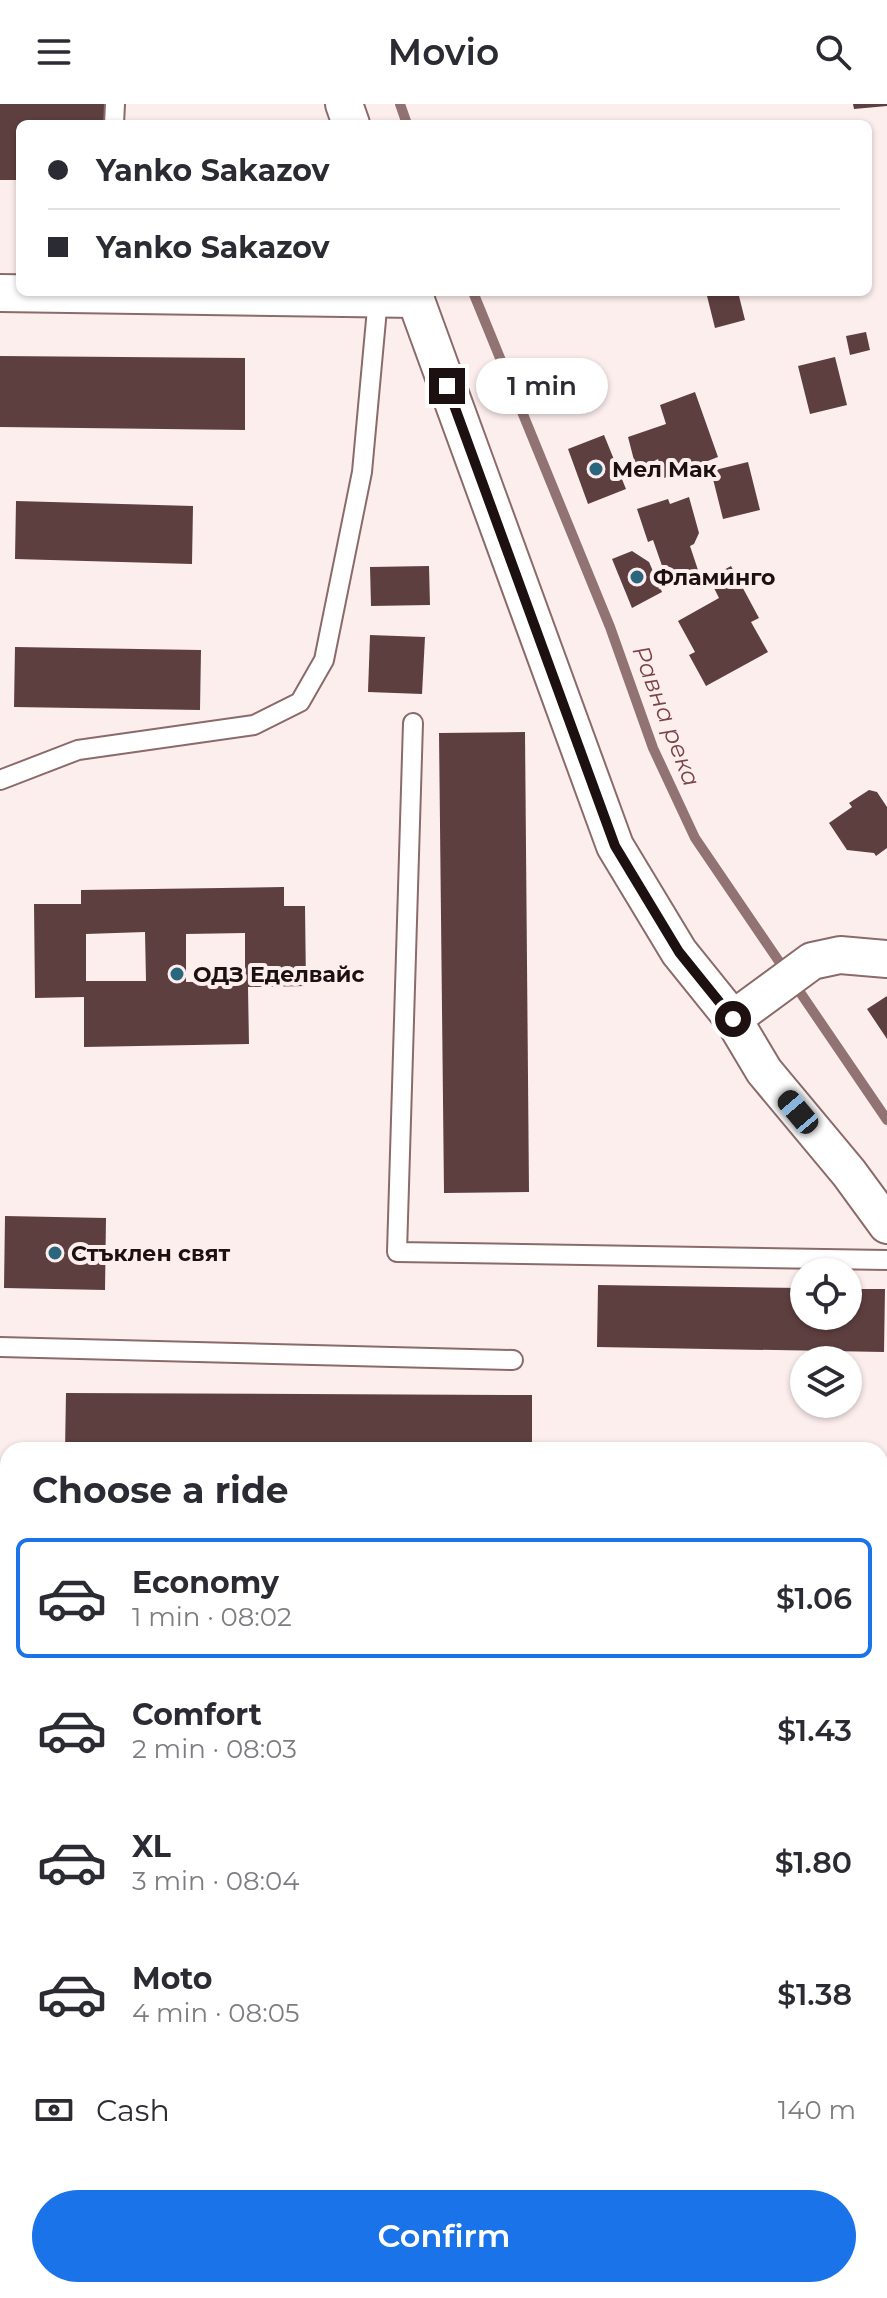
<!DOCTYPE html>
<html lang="en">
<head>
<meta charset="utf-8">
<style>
	body { margin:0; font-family:Montserrat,sans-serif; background:#f2f2f3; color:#2b2b33; height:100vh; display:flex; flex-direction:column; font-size:30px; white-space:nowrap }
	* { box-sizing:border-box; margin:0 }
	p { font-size:26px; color:#7c7c81 }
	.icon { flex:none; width:44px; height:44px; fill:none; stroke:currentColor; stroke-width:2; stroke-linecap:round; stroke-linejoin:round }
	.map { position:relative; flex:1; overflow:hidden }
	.details { position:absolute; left:0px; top:1338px; width:888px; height:856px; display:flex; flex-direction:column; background:#fff; border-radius:24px 24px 0 0; box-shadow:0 2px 6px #0004 }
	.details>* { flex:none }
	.hud { position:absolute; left:16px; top:16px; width:856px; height:176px; border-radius:12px; box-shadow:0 2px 6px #0004; display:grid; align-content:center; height:176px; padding:0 32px; background:#fff }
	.tools { position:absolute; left:790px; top:1154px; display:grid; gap:16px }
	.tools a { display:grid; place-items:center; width:72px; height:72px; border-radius:50%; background:#fff; box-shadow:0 2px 6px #0004; font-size:40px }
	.end { position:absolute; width:36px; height:36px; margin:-18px; border:10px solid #1c1010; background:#fff; box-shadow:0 0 0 4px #fff }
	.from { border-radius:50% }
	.bubble { position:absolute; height:56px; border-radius:28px; background:#fff; box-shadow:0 2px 6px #0004; font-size:26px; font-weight:600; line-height:56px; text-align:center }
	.car { position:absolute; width:24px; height:48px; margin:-24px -12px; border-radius:10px; box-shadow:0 0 6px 2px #0007; background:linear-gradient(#222 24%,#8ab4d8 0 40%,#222 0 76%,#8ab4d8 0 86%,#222 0) }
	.hud b { display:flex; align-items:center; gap:28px; height:76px; font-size:30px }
	.hud b+b { border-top:2px solid #e1e1e2 }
	.hud i { width:20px; height:20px; background:#2b2b33 }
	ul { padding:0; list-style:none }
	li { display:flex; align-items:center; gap:24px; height:120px; margin:0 16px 12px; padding:0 16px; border:4px solid transparent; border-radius:12px }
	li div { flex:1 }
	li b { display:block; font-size:30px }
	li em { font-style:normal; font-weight:600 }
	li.active { border-color:#1a73e8 }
	li>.icon { width:72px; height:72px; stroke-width:1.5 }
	h2 { padding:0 32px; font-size:36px; line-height:96px }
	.pay { display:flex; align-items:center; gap:20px; height:88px; padding:0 32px; font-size:30px }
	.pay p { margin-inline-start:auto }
	.button { display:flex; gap:16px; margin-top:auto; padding:16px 32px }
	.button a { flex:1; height:92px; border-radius:48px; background:#1a73e8; color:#fff; font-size:32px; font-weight:600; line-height:92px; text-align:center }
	header { display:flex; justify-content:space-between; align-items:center; height:104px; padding:0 32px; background:#fff; font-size:36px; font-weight:600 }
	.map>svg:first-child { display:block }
</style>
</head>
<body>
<header><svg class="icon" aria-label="menu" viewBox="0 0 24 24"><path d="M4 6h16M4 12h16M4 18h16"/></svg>Movio<svg class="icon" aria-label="search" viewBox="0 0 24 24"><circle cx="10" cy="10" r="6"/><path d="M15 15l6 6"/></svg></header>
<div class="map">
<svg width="887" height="2194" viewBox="0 0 887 2194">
	<rect width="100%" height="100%" fill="#fdeeee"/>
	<polygon fill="#e7bfbf" points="887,2106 887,2194 816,2194 818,2186 880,2186 880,2110"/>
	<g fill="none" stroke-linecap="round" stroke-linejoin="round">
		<g stroke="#927373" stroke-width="10">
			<polyline points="400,0 407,20"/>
			<polyline points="473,188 610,523 653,644 695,734 887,1016"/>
		</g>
	</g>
	<g fill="#5e3f40" fill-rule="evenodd">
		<polygon points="0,0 107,0 107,20 20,20 20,76 0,76"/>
		<polygon points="853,0 887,0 887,2 854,5"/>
		<polygon points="706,188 738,188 745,216 715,224"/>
		<polygon points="866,228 870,246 850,251 846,232"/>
		<polygon points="0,252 245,254 245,326 0,323"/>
		<polygon points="835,253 847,301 810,310 798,262"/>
		<polygon points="695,288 718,353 664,374 658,355 643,363 635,360 628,333 666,320 660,301"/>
		<polygon points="604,331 626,385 588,400 568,345"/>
		<polygon points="748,358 760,406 723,415 711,367"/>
		<polygon points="689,393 699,429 694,440 690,442 698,466 667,476 653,436 648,438 637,405 668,395 670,400"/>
		<polygon points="16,397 193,402 192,460 15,455"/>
		<polygon points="632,447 649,458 662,488 632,504 612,455"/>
		<polygon points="429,462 430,501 371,502 370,463"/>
		<polygon points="731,462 759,514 751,518 768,548 706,582 689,551 695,548 678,517 719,494 709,474"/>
		<polygon points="370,531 425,533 422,590 368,588"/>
		<polygon points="15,543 201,546 200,606 14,603"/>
		<polygon points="525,628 529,1088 444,1089 439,629"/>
		<polygon points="869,686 877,688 887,703 887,744 876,752 874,749 847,746 829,719 852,703 849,699"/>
		<path d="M284 783V802H305L306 882 248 883 249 940 84 943V893L35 894 34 800H81V786ZM145 828 146 877H86V830ZM245 829V877L186 878V830Z"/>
		<polygon points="887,892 887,935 867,905"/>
		<polygon points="5,1112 106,1114 105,1186 4,1184"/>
		<polygon points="598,1181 804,1184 804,1212 848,1212 848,1185 885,1185 884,1248 597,1243"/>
		<polygon points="66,1289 532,1291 532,1346 65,1346"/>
		<rect x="0" y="1539" width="8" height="74"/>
		<rect x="880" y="1612" width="7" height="108"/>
	</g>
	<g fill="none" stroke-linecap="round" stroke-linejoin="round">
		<g stroke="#8b6a6a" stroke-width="22">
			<g id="service">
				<polyline points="114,20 115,0"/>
				<polyline points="413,619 397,1148 887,1156"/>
				<polyline points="0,676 78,646 254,621 300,598 324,556 362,368 378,194"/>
				<polyline points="0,1243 513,1256"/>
				<polyline points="152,2193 195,2194"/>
			</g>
		</g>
		<g stroke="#8b6a6a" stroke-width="30">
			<polyline id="pedestrian" points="21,2194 22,2186"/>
		</g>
		<g stroke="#8b6a6a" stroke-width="40">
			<g id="minor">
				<polyline points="344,0 351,20"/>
				<polyline points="413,188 615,742 679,848 733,915 764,967 849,1069 887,1121"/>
				<polyline points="0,189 416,195"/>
				<polyline points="733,915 812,857 840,851 887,855"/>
				<polyline points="0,1454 8,1454"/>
				<polyline points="880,1466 887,1467"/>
				<polyline points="152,2194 152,2186"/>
			</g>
		</g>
		<use href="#service" stroke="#fff" stroke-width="18"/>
		<use href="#pedestrian" stroke="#fff" stroke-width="26"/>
		<use href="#minor" stroke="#fff" stroke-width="36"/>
	</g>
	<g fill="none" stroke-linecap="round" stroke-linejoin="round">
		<polyline stroke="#1c1010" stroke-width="10" points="447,282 615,742 679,848 733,915"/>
	</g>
	<g fill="#2a667e" stroke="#fdeeee" stroke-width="3">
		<circle cx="596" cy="365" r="8"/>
		<circle cx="637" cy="473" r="8"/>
		<circle cx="177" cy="870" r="8"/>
		<circle cx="55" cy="1149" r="8"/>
	</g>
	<g text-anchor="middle" stroke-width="8" stroke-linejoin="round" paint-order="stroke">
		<g font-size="22" font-weight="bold" fill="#1c1010" stroke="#fdeeee" text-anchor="start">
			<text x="612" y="373">Мел Мак</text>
			<text x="653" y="481">Фламинго</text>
			<text x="193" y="878">ОДЗ Еделвайс</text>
			<text x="71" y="1157">Стъклен свят</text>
		</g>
		<g font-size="24" font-style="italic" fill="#7a4346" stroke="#fdeeee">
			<text transform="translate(666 612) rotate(69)" y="8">Равна река</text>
		</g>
	</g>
</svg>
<div class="tools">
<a><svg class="icon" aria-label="locate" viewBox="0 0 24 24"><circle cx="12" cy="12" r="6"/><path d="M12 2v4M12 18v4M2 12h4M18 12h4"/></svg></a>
<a><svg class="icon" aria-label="layers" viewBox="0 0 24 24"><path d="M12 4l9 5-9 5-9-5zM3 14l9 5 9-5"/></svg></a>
</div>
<i class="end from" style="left:733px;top:915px"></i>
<i class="end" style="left:447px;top:282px"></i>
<div class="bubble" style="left:476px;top:254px;width:132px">1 min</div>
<i class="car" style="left:798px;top:1008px;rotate:320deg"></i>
<div class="hud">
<b><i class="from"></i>Yanko Sakazov</b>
<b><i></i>Yanko Sakazov</b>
</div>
<section class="details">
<h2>Choose a ride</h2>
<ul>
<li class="active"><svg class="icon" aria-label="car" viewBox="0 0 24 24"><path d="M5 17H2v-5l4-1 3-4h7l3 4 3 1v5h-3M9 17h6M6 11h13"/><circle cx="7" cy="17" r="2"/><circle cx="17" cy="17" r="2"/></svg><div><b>Economy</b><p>1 min · 08:02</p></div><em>$1.06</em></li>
<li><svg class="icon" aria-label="car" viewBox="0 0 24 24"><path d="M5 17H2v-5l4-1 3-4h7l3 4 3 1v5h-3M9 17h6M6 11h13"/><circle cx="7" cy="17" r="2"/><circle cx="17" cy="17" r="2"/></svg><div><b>Comfort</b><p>2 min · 08:03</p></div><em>$1.43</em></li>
<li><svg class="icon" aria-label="car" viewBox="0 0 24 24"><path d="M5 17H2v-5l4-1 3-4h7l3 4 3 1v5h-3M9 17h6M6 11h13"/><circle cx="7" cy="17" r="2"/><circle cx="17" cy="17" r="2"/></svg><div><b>XL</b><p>3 min · 08:04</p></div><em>$1.80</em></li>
<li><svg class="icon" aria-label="car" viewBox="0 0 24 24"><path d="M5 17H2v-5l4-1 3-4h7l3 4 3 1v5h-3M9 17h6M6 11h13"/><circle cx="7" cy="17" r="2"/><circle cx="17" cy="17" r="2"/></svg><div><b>Moto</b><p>4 min · 08:05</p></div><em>$1.38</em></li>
</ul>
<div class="pay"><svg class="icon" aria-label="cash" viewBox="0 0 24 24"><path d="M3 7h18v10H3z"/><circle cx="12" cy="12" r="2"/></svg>Cash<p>140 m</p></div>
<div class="button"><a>Confirm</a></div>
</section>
</div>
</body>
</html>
